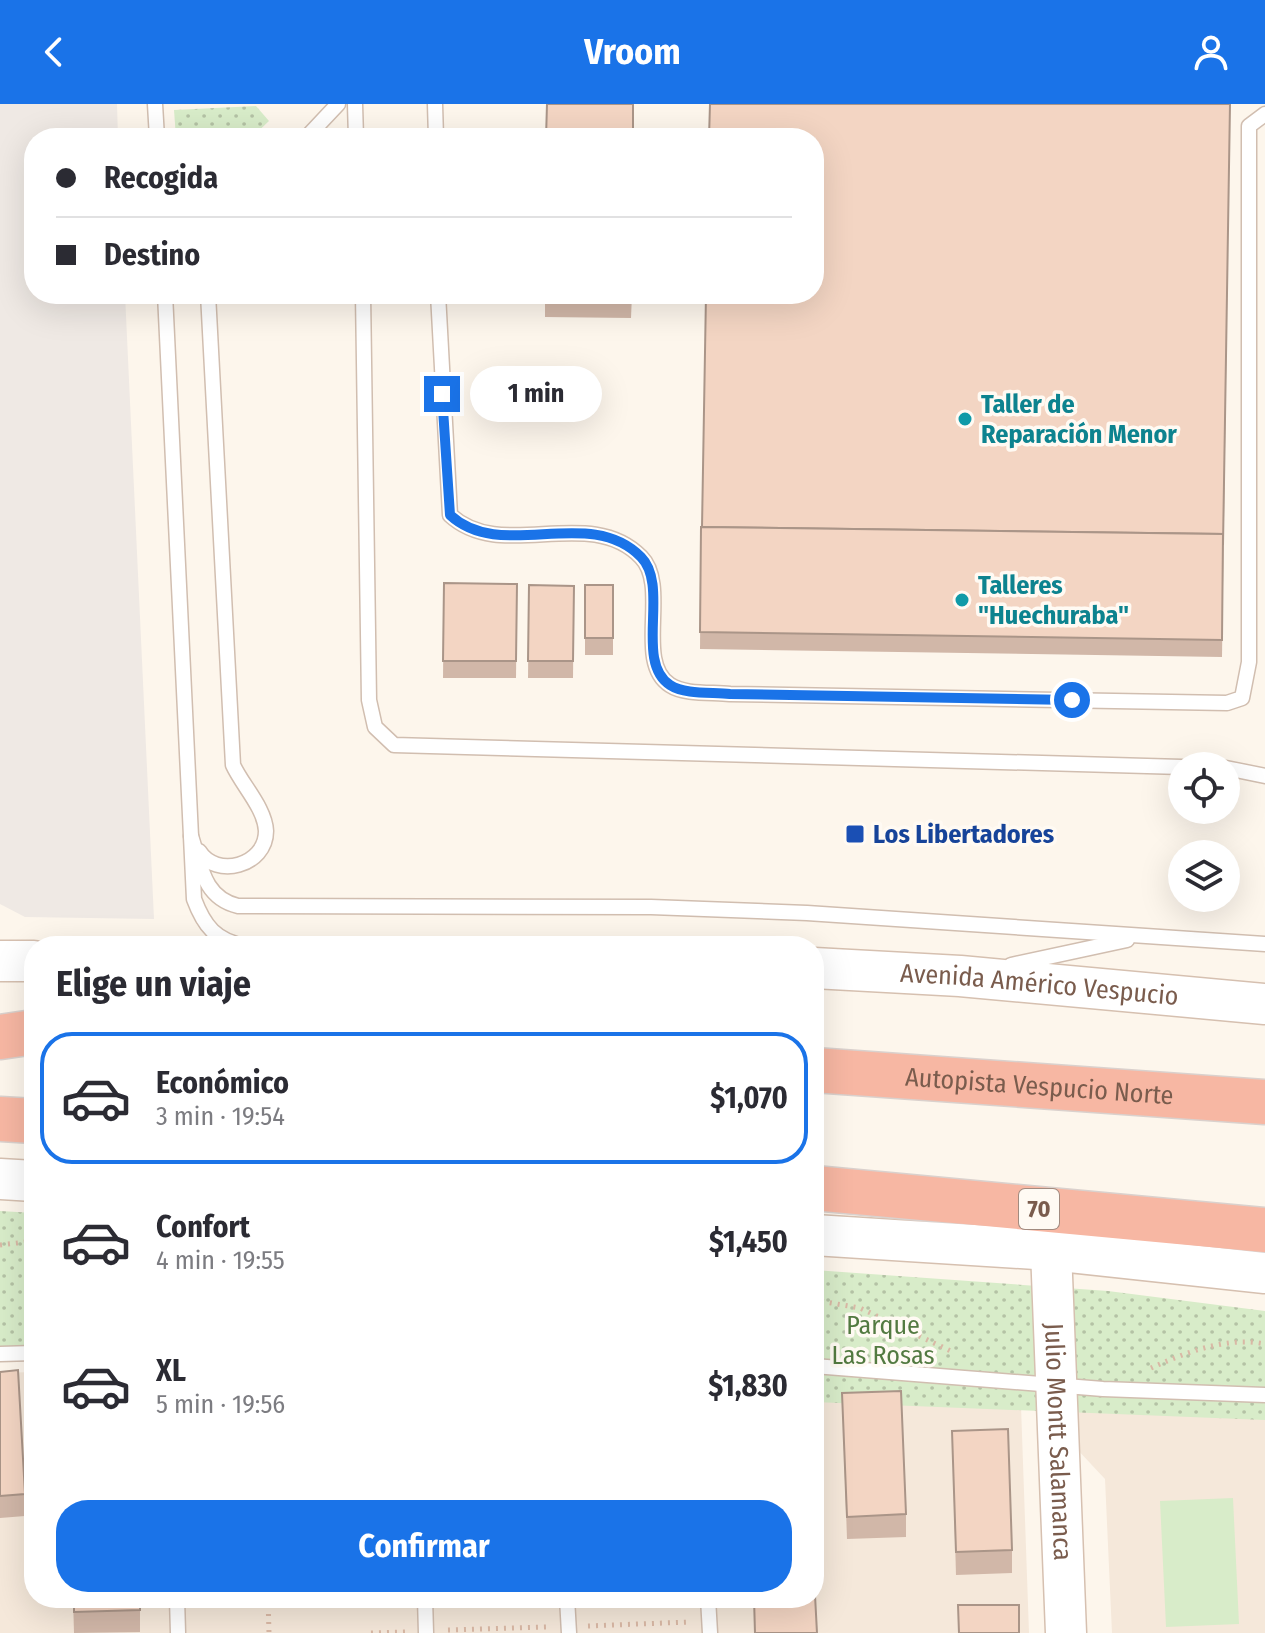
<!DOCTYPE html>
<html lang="es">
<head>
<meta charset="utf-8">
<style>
	body { margin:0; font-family:"Fira Sans Condensed",sans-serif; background:#f2f2f3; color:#2b2b33; height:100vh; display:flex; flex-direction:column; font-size:30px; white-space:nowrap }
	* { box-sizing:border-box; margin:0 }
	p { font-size:26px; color:#7c7c81 }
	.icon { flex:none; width:44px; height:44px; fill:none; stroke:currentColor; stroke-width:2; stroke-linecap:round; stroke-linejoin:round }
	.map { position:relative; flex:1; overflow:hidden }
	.drawer { position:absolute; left:24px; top:832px; width:800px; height:672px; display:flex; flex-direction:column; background:#fff; border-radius:32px; box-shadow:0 8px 32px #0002 }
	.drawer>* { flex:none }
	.guide { position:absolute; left:24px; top:24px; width:800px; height:176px; border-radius:32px; box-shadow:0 8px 32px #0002; display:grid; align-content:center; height:176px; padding:0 32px; background:#fff }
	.tools { position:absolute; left:1168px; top:648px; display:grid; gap:16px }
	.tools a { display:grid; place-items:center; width:72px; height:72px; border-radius:50%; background:#fff; box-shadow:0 8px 32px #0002; font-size:40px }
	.end { position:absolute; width:36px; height:36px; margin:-18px; border:10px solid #1a73e8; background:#fff; box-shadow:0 0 0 4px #fff }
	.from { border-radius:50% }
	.bubble { position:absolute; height:56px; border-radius:28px; background:#fff; box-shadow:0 8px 32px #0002; font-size:26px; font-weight:700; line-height:56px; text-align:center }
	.guide b { display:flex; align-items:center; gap:28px; height:76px; font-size:30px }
	.guide b+b { border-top:2px solid #e1e1e2 }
	.guide i { width:20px; height:20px; background:#2b2b33 }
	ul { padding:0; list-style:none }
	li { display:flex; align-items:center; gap:24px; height:132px; margin:0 16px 12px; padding:0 16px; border:4px solid transparent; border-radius:32px }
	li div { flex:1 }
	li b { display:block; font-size:30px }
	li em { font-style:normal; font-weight:700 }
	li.selected { border-color:#1a73e8 }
	li>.icon { width:72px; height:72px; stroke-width:1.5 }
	h2 { padding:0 32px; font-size:36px; line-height:96px }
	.primary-button { display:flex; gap:16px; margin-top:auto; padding:16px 32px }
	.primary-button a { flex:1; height:92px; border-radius:32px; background:#1a73e8; color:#fff; font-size:32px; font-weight:700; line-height:92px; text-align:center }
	header { display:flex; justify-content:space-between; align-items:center; height:104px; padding:0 32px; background:#1a73e8; color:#fff; font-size:36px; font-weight:700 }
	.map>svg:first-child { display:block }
</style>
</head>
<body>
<header><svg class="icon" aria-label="back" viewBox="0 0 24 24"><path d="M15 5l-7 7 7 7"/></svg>Vroom<svg class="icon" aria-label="person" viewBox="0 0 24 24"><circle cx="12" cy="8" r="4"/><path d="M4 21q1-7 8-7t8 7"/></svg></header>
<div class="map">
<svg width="1265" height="1529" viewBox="0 0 1265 1529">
	<defs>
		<pattern id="green-dots" width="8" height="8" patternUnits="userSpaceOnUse" patternTransform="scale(2)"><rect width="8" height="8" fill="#d8ecc9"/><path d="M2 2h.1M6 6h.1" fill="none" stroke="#b4c2a5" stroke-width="1.8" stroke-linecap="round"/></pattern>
	</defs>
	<rect width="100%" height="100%" fill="#fdf6ec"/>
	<g fill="#f5e8da">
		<polygon points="34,1268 34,1494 814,1494 814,1278 1021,1302 1029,1529 0,1529 0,1269"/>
		<polygon points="1075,1287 1265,1296 1265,1529 1112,1529 1105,1375 1076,1344"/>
	</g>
	<polygon fill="#efe9e4" points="0,0 117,0 118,34 34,34 34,190 125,190 154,815 25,813 0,800"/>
	<g fill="url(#green-dots)">
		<polygon points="256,2 269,17 251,34 176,34 174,6"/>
		<polygon points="0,1107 34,1109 34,1257 0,1255"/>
		<polygon points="814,1166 1108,1187 1265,1207 1265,1316 814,1298"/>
	</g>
	<polygon fill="#d8ecc9" points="1233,1394 1239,1520 1166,1523 1160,1397"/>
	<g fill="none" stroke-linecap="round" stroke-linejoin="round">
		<g stroke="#d1beb0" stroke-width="17">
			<g id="lane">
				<polyline points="155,0 157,34"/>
				<polyline points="355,0 356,34"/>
				<polyline points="435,0 436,34"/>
				<polyline points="306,34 338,0"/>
				<path d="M165 190 194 795C204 822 216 837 245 842"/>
				<polyline points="363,190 369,596 375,623 394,641 1182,663"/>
				<path d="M438 190 450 411C502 459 589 400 641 453 670 482 634 558 670 581 685 591 712 588 730 590L1227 599 1242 594 1249 558V22L1265 10"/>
				<polyline points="1226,664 1265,672"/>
				<path d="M191 732C201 763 204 794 238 802L651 803 807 809 1265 840"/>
				<path d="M199 747C216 775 266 762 266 727 265 704 242 681 233 661L208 190"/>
				<polyline points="1011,861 1127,836"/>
				<polyline points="0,1250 34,1249"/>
				<polyline points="814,1262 1103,1285 1265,1291"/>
				<polyline points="177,1494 178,1529"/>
				<polyline points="425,1494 426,1529"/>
				<polyline points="567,1494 569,1529"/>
				<polyline points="708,1494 710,1529"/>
			</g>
		</g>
		<g stroke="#d6c0b0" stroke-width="43">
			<g id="secondary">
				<polyline points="0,857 34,857"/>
				<path id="s1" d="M814 864 960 872 1265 900"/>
				<polyline points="0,1075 34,1077"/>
				<polyline points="814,1131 1051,1146 1265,1169"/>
				<path id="s2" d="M1051 1146 1066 1529"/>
			</g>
		</g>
		<g stroke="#dad1cd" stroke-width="47">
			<g id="highway">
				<polyline points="0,933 34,928"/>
				<path id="s3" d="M814 966 1265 998"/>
				<polyline points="0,1015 34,1017"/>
				<polyline points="814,1084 1265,1126"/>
			</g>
		</g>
		<g stroke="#d9b8a5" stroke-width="5" stroke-dasharray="2 6" stroke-linecap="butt">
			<polyline points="0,1141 34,1137"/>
			<polyline points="814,1196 860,1204 955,1249"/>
			<path d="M1151 1264C1184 1249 1228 1232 1265 1240"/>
			<polyline points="268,1494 269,1529"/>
			<polyline points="588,1522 690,1518"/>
			<polyline points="448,1526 546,1523"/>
			<polyline points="371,1529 406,1528"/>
		</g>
		<use href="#lane" stroke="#fff" stroke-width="14"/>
		<use href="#secondary" stroke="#fff" stroke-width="40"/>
		<use href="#highway" stroke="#f7b7a3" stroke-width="44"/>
	</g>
	<g fill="#d1b7a8">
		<polygon points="1230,0 1222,553 700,545 701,423"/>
		<polygon points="545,190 632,190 631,214 545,213"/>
		<polygon points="444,479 517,480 516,574 443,574"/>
		<polygon points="529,481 574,482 573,574 528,574"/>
		<rect x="585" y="481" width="28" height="70"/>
		<polygon points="0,1268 25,1390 25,1412 0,1414"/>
		<polygon points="842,1289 906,1410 906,1433 847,1435"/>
		<polygon points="952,1327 1012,1446 1012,1469 956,1471"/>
		<polygon points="73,1494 140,1494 140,1528 74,1529"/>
		<rect x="316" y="1494" width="63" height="8"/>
	</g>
	<g fill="#f3d5c3" stroke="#aa9588" stroke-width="2">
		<polygon points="547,0 633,0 633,34 546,34"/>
		<polygon points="710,0 1230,0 1223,441 1223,430 702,423 706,190 814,190 814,34 709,34"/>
		<rect x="545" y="190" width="86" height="6"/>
		<polygon points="701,423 1223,430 1222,536 700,528"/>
		<polygon points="444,479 517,480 516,557 443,557"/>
		<polygon points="529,481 574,482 573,557 528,557"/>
		<rect x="585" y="481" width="28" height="53"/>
		<polygon points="18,1266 25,1390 0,1392 0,1268"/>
		<polygon points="901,1287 906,1410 847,1413 842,1289"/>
		<polygon points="1008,1325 1012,1446 956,1448 952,1327"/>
		<polygon points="814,1472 817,1529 755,1529 754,1494 814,1494"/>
		<polygon points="74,1494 140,1494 140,1506 74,1508"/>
		<polygon points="958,1501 1019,1501 1019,1529 959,1529"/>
	</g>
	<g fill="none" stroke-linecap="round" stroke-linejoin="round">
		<path stroke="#1a73e8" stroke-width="10" d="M442 290 450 411C502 459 589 400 641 453 670 482 634 558 670 581 685 591 712 588 730 590L1072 596"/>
	</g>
	<g fill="#0f9aa8" stroke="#fffaf3" stroke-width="3">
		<circle cx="965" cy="315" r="8"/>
		<circle cx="962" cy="496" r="8"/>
	</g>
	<rect fill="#1a4fb4" stroke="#fffaf3" stroke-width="3" x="845" y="720" width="20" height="20" rx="4"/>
	<g text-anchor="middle" stroke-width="7" stroke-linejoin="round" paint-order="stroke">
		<rect fill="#fffaf3" stroke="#a28b7f" stroke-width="2" x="1019" y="1085" width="40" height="40" rx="6"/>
		<g font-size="24" font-weight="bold" fill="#7a5c4d">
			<text x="1039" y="1113">70</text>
		</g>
		<g font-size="26" font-weight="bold" fill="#0d838f" stroke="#fffaf3" text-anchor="start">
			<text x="981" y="309">Taller de<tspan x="981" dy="30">Reparación Menor</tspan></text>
			<text x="978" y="490">Talleres<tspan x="978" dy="30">"Huechuraba"</tspan></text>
		</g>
		<g font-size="26" font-weight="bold" fill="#164399" stroke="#fffaf3" text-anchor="start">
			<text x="873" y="739">Los Libertadores</text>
		</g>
		<g font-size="26" fill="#7a5c4d" stroke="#fffaf3">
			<text dy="9" stroke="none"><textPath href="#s1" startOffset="226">Avenida Américo Vespucio</textPath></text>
			<text dy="9" stroke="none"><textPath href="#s3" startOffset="226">Autopista Vespucio Norte</textPath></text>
			<text dy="9" stroke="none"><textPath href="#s2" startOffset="192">Julio Montt Salamanca</textPath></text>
		</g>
		<g font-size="26" fill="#537a41" stroke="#fffaf3">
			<text x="883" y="1230">Parque<tspan x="883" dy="30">Las Rosas</tspan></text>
		</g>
	</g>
</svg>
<div class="tools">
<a><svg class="icon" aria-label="locate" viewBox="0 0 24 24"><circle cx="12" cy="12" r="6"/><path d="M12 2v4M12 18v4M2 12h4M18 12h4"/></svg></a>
<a><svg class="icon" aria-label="layers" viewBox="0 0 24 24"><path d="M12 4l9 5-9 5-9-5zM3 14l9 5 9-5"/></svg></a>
</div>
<i class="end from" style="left:1072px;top:596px"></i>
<i class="end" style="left:442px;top:290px"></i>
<div class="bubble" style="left:470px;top:262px;width:132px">1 min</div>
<div class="guide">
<b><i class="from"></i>Recogida</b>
<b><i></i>Destino</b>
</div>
<section class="drawer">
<h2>Elige un viaje</h2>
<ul>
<li class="selected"><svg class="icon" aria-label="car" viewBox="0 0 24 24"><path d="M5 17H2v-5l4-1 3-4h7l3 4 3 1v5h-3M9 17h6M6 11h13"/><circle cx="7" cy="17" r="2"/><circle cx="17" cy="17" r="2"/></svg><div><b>Económico</b><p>3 min · 19:54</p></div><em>$1,070</em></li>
<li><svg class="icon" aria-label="car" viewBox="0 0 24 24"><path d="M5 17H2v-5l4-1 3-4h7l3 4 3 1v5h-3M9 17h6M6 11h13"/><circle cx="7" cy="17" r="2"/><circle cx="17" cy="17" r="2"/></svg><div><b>Confort</b><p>4 min · 19:55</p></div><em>$1,450</em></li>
<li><svg class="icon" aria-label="car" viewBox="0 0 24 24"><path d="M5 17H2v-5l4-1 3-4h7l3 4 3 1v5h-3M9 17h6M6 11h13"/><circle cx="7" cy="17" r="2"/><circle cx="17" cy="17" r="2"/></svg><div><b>XL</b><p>5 min · 19:56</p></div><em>$1,830</em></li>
</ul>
<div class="primary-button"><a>Confirmar</a></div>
</section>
</div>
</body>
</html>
